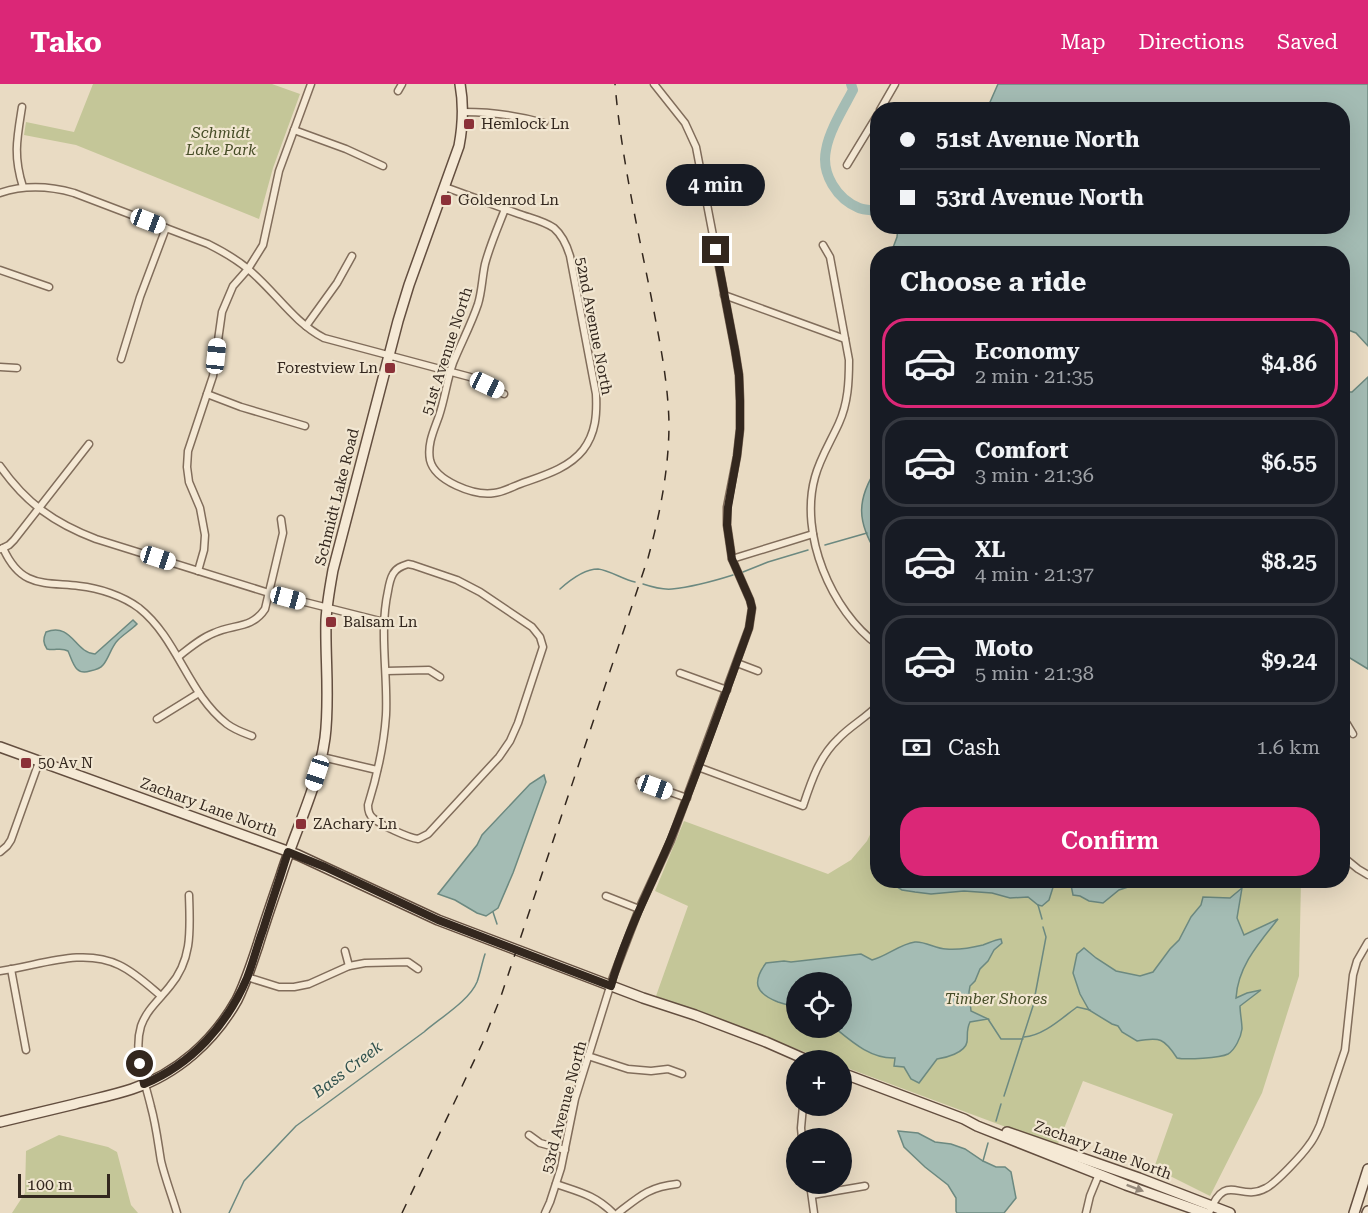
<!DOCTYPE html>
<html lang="en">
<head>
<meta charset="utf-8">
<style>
	body { margin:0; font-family:"Roboto Serif",serif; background:#20242c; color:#f1f3f6; height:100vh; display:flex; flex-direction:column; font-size:22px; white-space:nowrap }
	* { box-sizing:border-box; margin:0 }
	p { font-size:20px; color:#9ea1a6 }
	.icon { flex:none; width:33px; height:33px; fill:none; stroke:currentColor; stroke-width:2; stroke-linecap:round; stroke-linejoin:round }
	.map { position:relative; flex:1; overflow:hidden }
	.details { position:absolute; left:870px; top:162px; width:480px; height:642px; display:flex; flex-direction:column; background:#171b24; border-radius:24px; box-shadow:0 6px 24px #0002 }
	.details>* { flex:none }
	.hud { position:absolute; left:870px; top:18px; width:480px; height:132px; border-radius:24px; box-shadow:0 6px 24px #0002; display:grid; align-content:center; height:132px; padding:0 30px; background:#171b24 }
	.fabs { position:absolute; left:786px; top:888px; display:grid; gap:12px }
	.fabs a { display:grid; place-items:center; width:66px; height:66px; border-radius:50%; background:#171b24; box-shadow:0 6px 24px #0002; font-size:30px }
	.scale { position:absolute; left:18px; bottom:15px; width:92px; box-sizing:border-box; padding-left:6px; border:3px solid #33271e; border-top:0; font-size:16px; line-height:21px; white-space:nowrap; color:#33271e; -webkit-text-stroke:4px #f1e6d1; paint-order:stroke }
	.end { position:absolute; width:27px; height:27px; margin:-14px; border:8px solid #33271e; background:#fff; box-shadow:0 0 0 3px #fff }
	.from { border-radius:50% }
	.bubble { position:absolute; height:42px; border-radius:21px; background:#171b24; box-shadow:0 6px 24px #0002; font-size:20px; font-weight:600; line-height:42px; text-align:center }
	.car { position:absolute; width:18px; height:36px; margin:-18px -9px; border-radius:8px; box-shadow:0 0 4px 2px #0007; background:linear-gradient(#fff 24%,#345 0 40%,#fff 0 76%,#345 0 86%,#fff 0) }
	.hud b { display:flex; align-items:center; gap:21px; height:57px; font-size:22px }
	.hud b+b { border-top:2px solid #363941 }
	.hud i { width:15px; height:15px; background:#f1f3f6 }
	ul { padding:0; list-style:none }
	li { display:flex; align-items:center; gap:18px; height:90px; margin:0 12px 9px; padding:0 18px; border:3px solid #363941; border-radius:24px }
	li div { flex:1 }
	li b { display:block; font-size:22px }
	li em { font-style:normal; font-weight:600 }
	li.on { border-color:#db2777 }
	li>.icon { width:54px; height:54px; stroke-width:1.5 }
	h2 { padding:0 30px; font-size:27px; line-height:72px }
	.pay { display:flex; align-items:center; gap:15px; height:66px; padding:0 30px; font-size:22px }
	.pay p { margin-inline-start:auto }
	.action { display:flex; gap:12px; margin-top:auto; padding:12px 30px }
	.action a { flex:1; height:69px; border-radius:24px; background:#db2777; color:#fff; font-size:24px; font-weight:600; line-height:69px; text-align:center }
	header { display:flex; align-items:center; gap:36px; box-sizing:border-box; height:84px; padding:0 30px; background:#db2777; color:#fff }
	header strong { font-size:28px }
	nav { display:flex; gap:33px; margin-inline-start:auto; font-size:21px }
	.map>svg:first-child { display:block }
</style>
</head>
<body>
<header>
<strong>Tako</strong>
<nav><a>Map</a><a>Directions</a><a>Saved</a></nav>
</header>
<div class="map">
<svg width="1368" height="1129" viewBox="0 0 1368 1129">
	<rect width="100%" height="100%" fill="#e9dbc3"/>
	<g fill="#c4c698" fill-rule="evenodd">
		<polygon points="93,0 272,0 300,10 273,84 259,135 76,61 24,51 26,38 74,48"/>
		<path d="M877 736 878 796 1301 797 1299 892 1262 1009 1210 1112 1154 1084 1173 1030 1083 997 1057 1062 842 982V976H826L656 912 688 822 655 807 684 737 828 790 851 776 867 757ZM796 898H842V944H796Z"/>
		<polygon points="59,1051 108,1063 117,1068 131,1121 138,1129 12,1129 25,1109 26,1067"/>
	</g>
	<g fill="#a4bcb4" stroke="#6c8980" stroke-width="1.5">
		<polygon points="998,0 1368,0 1368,262 1356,249 1343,244 1342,170 891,169 897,153 898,143 1342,142 1342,26 987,25"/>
		<polygon points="1368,293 1368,585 1350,574 1342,571 1343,308 1352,308"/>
		<path d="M877 384V470C857 438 856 416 877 384Z"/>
		<path d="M133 536 137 540C131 546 124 550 118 556 111 563 109 574 103 581 100 585 95 586 90 587 75 592 73 578 68 567 61 563 55 567 47 565 43 559 43 555 46 548 72 538 75 569 95 570Z"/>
		<polygon points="544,691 546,698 513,789 498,824 486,832 477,829 455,816 438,810 477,761 482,751 530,700"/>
		<polygon points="1070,796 1140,796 1140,797 1137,800 1119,806 1103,819 1089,817 1080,812 1073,811"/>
		<polygon points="891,797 1055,797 1049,816 1042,822 1038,821 1028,813 1010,814 992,809 964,807 931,810 915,808 902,806 897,803"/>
		<path d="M1242 804 1237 834 1244 851 1278 835C1259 859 1238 882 1236 914L1247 909 1261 906 1240 922C1240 929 1242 938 1242 945 1241 953 1235 966 1228 970 1220 974 1186 976 1177 974 1164 954 1160 953 1137 957L1122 948 1118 942 1112 940 1089 926 1080 910 1073 889 1077 870 1084 864 1096 874 1116 887 1140 892 1153 888 1170 865 1179 856 1191 833 1201 821 1203 813 1230 814Z"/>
		<path d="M1001 855 1002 859 994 866 988 877 980 885 975 897 970 902 969 908 971 927 988 935 970 938C966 946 968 951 967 958 965 969 945 974 937 975L919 999 911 995 904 983 894 982 895 974C871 975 852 958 835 944H842V898H796V922C790 922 784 920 778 918 755 909 752 898 766 879L784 877 791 878 861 870 872 876C887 872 900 860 915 858 925 857 936 865 946 865 959 866 971 864 983 861 989 859 994 856 1001 855Z"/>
		<polygon points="898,1047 918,1049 935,1058 951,1060 965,1065 983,1077 996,1083 1005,1083 1011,1088 1016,1114 1004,1129 957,1129 956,1127 956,1114 948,1101 925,1083 904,1063"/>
	</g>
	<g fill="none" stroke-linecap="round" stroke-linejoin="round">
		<g stroke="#6c8980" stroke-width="1.5">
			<polyline points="825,461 867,449"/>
			<polyline points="743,488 768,478 808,466"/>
			<path d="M643 500C652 503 662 506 672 505 692 503 714 497 733 491"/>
			<path d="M560 505C570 496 584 485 598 485 609 486 624 496 635 498"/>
			<polyline points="1038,821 1042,835"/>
			<polyline points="493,828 497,840"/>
			<polyline points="988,935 1001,955 1023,955"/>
			<path d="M1024 953C1043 952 1062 934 1077 923L1090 926"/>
			<polyline points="1004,1012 1033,922 1046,853 1043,843"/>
			<polyline points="996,1037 1001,1020"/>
			<polyline points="983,1077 988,1059"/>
			<path d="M229 1129 244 1097 296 1042 424 948C440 934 469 917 477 898 480 890 482 879 485 870"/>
		</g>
		<path stroke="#a4bcb4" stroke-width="10" d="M851 0 853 6C844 23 829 47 826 66 821 90 837 115 859 124 864 126 872 126 878 127"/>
		<g stroke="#816d5b" stroke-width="9">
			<g id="street">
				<polyline points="398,7 402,0"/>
				<path d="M22 23C17 54 13 72 23 103"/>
				<polyline points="880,26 895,0"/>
				<path d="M464 28C492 28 516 31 544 39"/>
				<polyline points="294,46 346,65 383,82"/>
				<polyline points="847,81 878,30"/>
				<path d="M445 103C470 112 495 121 519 130 530 134 544 137 554 144 562 151 567 162 570 172L596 310C597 330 596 349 583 366 568 385 542 392 520 400 512 403 503 408 494 409 474 412 435 397 430 376 427 360 434 346 439 332 445 314 447 296 453 279 461 259 471 241 478 220 482 207 482 194 485 180 490 161 498 143 505 125"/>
				<path d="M0 109C24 101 49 102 74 109L208 160C222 167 236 175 248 185 275 207 293 238 324 254L470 293 504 310"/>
				<path d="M823 161 830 173 849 276C849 298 848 319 839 339 831 357 820 374 815 393 799 450 831 527 878 561"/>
				<polyline points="0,186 49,203"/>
				<polyline points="724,211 845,255"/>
				<polyline points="306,242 337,199 352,172"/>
				<polyline points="121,275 140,213 166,144"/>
				<polyline points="0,283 17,284"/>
				<polyline points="207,310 241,323 305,342"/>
				<path d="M0 382C26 419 54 439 96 455L269 509 384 538"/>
				<path d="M3 464C21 504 43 498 79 502 99 504 123 512 139 524 178 555 188 610 227 640 235 646 244 649 252 652"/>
				<polyline points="1,465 9,461 14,456 89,360"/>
				<polyline points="732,475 813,450"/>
				<path d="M408 480 413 481 457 496 480 508 532 543 540 553 543 563 518 639 510 657 499 673 428 750 418 755C409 754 380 741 373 734 369 731 368 726 368 721 377 692 384 661 386 631 388 590 379 548 388 507 389 501 390 495 393 490 396 484 402 482 408 480Z"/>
				<polyline points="198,487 204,466 205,451 200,424 189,398 187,383 188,367 213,292 222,228 233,202 248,185 263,161 279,87 311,0"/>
				<path d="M178 573C189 564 201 554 214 549 233 540 252 545 265 525L283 449 281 435"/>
				<polyline points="737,579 758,587"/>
				<polyline points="386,587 429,586 440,593"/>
				<polyline points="680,589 727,606"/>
				<polyline points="157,635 199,609"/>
				<polyline points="1342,636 1347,640 1353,650"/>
				<polyline points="322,673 377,686"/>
				<path d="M698 683 803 722C811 698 819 673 838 655 850 642 866 634 878 621"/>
				<polyline points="639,697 687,714"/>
				<polyline points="0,768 7,762 11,756 39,678"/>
				<polyline points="1342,772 1358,785 1368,791"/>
				<polyline points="606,812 639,825"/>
				<polyline points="345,867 349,882"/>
				<polyline points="11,885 26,966"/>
				<path d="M0 887C39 882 82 863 119 881 134 888 148 901 161 912"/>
				<polyline points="247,893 279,903 294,903 309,900 349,882 365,879 408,878 418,885"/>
				<polyline points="588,972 628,985 651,987 668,985 682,990"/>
				<polyline points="529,1051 540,1059 565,1066"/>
				<polyline points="802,1054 801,1044 803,1022"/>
				<path d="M556 1100C579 1108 595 1111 613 1129"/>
				<polyline points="810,1100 814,1129"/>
				<polyline points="812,1111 865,1102"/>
				<path d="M177 1129C172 1112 165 1094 161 1077 158 1059 156 1041 151 1023 145 997 133 969 141 942 147 925 160 915 170 902 193 875 190 844 189 811"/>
				<polyline points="545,1129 550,1118 561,1084 575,1015 613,893 639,825 671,756 749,544 752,524 750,516 732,475 727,441 727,423 737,372 740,345 740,317 739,291 735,266 696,63 685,39 654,0"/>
				<path d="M618 1129C640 1112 649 1103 677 1100"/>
				<polyline points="1086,1129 1090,1112 1099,1090"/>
				<path d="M1209 1129C1226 1086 1239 1119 1266 1104 1276 1099 1302 1071 1309 1061 1314 1055 1317 1048 1320 1041L1345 966 1353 891 1357 877 1368 858"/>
			</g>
		</g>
		<g stroke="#634e3f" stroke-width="12">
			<g id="secondary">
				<polyline points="0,663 298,771 438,836 643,914 695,931 766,958 807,976"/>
				<polyline points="842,989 964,1035 977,1042 1126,1101 1205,1129"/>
				<path d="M0 1038C25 1032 50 1026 75 1020 94 1015 114 1011 132 1005 177 990 214 957 237 916 246 898 252 879 258 861 265 838 273 815 281 792 295 747 319 700 325 654 330 614 325 575 326 536 327 519 330 503 333 486L398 237 409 201 459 62C463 41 464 22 460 0"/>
				<polyline points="1007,1048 1139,1094 1230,1129"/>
				<polyline points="1354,1129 1368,1085"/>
				<polyline points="1367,1129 1368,1127"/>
			</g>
		</g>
		<use href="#street" stroke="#f5e9d5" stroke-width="6"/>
		<use href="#secondary" stroke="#f5e9d5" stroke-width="9"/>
		<path stroke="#33271e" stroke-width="1.5" stroke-dasharray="10 10" stroke-linecap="butt" d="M402 1129 482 960 500 915 648 474C660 430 669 385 669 339 668 296 659 254 651 212 637 142 621 71 615 0"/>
	</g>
	<defs><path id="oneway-solid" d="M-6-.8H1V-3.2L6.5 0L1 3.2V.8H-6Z" transform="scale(1.5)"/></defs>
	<use fill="#94887a" href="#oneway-solid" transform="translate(1135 1104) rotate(21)"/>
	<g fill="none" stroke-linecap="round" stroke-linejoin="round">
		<path stroke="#33271e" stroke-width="8" d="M140 980 144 1000C192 980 227 941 247 894 253 879 257 862 263 846 271 820 280 794 288 768L325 783 438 836 611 902C625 851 651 803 671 754 699 685 724 614 749 544L752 524 750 516 732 475 727 441 728 423 737 372 740 345V317L739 291 735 266 716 166"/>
	</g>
	<g fill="#8b3138" stroke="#f1e6d1" stroke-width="2">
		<rect x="463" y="34" width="12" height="12" rx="3"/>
		<rect x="440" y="110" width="12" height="12" rx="3"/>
		<rect x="384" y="278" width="12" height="12" rx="3"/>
		<rect x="325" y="532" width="12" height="12" rx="3"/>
		<rect x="20" y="673" width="12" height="12" rx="3"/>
		<rect x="295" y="734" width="12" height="12" rx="3"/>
	</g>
	<g text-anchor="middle" stroke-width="4.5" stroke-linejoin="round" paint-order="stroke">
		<g font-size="15" fill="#33271e" stroke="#f1e6d1" text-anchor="start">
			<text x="481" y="45">Hemlock Ln</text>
			<text x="458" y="121">Goldenrod Ln</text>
			<text x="378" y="289" text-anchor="end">Forestview Ln</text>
			<text x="343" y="543">Balsam Ln</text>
			<text x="38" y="684">50 Av N</text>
			<text x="313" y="745">ZAchary Ln</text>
		</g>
		<g font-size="15" font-style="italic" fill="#464d27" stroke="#f1e6d1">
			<text x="221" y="54">Schmidt<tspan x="221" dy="17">Lake Park</tspan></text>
			<text x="996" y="920">Timber Shores</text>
		</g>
		<g font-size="15" fill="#33271e" stroke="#f1e6d1">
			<text transform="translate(594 242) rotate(79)" y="5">52nd Avenue North</text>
			<text transform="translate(447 267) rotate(-72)" y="5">51st Avenue North</text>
			<text transform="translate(337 413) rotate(-76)" y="5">Schmidt Lake Road</text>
			<text transform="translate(209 723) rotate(20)" y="5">Zachary Lane North</text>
			<text transform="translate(564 1023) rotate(-75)" y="5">53rd Avenue North</text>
			<text transform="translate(1103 1066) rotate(20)" y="5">Zachary Lane North</text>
		</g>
		<g font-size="16" font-style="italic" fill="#2f514d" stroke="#f1e6d1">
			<text transform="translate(347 985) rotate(-37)" y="6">Bass Creek</text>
		</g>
	</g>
</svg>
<div class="fabs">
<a><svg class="icon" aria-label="locate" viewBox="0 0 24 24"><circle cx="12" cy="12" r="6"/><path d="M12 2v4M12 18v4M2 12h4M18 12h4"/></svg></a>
<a>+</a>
<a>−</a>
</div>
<div class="scale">100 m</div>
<i class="end from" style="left:140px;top:980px"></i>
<i class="end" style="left:716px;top:166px"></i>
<div class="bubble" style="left:666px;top:80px;width:99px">4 min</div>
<i class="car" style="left:148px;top:137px;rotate:111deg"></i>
<i class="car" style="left:216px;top:272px;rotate:6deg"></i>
<i class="car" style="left:487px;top:301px;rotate:115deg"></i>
<i class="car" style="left:158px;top:474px;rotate:108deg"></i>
<i class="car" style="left:288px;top:514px;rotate:105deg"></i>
<i class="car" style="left:317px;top:689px;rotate:198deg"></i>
<i class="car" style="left:655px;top:703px;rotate:110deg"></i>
<div class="hud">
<b><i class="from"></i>51st Avenue North</b>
<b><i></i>53rd Avenue North</b>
</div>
<section class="details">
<h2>Choose a ride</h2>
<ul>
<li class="on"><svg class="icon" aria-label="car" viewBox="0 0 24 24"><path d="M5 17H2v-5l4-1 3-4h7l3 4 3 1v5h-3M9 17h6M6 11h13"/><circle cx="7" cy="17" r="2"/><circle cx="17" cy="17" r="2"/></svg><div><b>Economy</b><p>2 min · 21:35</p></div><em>$4.86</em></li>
<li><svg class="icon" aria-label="car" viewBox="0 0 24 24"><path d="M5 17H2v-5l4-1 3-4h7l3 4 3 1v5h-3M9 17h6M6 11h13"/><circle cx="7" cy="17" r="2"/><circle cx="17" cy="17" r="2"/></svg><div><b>Comfort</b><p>3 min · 21:36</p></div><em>$6.55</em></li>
<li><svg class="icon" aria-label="car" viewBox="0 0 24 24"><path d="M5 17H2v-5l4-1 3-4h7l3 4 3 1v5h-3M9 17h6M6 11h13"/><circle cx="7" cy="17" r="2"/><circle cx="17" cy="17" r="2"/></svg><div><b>XL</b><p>4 min · 21:37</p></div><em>$8.25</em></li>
<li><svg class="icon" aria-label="car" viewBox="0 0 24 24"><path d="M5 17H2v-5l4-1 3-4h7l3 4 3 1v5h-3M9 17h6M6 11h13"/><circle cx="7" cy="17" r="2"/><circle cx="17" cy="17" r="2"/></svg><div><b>Moto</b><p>5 min · 21:38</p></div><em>$9.24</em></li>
</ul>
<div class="pay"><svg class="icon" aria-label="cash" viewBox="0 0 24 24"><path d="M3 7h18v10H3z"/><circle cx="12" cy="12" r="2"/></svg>Cash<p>1.6 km</p></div>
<div class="action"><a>Confirm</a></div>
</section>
</div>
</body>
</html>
